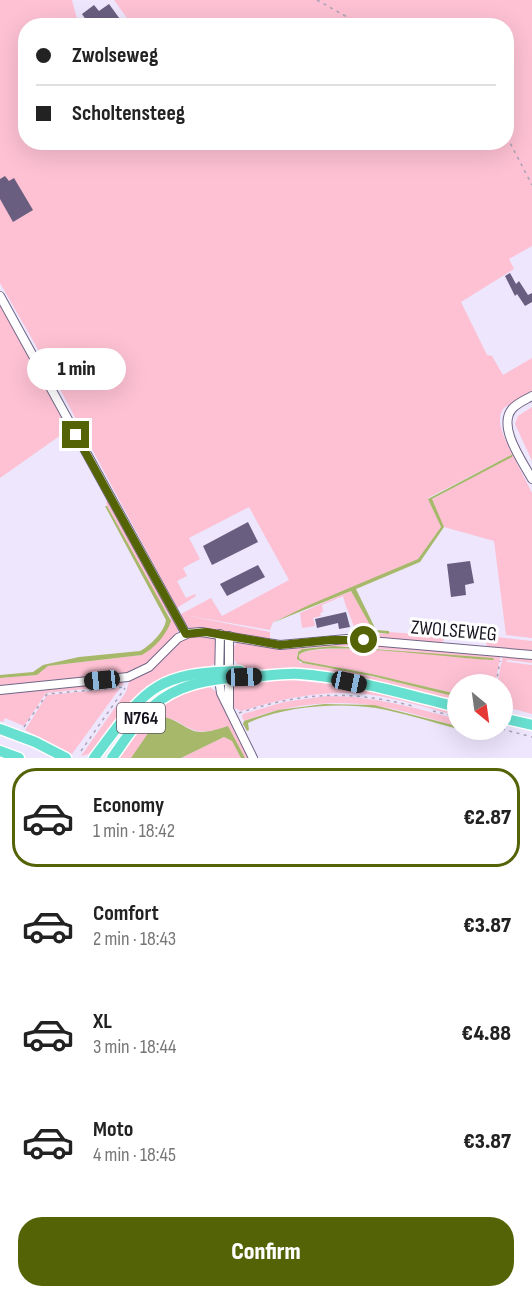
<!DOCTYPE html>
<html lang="en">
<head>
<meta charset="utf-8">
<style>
	body { margin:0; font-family:"Sofia Sans Condensed",sans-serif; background:#f6f6f6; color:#222; height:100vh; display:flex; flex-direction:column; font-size:22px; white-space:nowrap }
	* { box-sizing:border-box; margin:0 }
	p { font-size:20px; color:#767676 }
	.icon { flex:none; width:33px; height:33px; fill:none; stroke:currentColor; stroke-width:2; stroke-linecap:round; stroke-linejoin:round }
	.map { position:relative; height:758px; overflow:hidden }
	.details { display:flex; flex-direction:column; background:#fff; flex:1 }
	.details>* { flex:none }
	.banner { position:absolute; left:18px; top:18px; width:496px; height:132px; border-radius:24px; box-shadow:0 6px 24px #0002; display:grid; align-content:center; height:132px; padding:0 18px; background:#fff }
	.needle { width:39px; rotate:151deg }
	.tools { position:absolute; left:447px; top:674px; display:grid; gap:12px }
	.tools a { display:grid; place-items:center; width:66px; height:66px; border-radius:50%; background:#fff; box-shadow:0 6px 24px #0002; font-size:30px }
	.end { position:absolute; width:27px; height:27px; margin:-14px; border:8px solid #556307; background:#fff; box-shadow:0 0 0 3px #fff }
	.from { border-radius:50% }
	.bubble { position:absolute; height:42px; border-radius:21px; background:#fff; box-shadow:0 6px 24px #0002; font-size:20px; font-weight:800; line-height:42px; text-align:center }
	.car { position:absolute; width:18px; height:36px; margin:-18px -9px; border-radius:8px; box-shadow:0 0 4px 2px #0007; background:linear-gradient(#222 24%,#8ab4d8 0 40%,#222 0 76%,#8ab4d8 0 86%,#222 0) }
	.banner b { display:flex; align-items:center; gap:21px; height:57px; font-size:22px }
	.banner b+b { border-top:2px solid #e0e0e0 }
	.banner i { width:15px; height:15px; background:#222 }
	ul { padding:10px 0 0; list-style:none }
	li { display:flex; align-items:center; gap:18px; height:99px; margin:0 12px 9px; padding:0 6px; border:3px solid transparent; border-radius:24px }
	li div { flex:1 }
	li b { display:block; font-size:22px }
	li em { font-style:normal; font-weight:800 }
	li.active { border-color:#556307 }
	li>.icon { width:54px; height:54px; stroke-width:1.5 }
	.button { display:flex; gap:12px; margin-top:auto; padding:12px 18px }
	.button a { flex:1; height:69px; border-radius:24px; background:#556307; color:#fff; font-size:24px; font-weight:800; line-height:69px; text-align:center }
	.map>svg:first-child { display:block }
</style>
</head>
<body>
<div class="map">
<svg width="532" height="758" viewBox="0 0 532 758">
	<rect width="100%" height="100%" fill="#ede6fd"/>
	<g fill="#fdc1d3">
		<path d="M0 0H72L77 19 70 25 26 26V142H507V26L132 25 114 0H532V246L509 259 514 269 461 302 487 355 492 356 503 375 532 358V393C526 397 506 405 503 409 494 423 507 442 513 454L428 498 441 527 418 559 273 622 270 630 184 615 270 632V639L190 629 180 618 182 617 181 614 211 598 222 616 289 580 249 507 189 538 200 559 183 568 187 576 177 581 186 598 195 594 196 596 177 608 47 365 0 283Z"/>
		<polygon points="0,303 68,430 0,478"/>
		<polygon points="532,407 532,461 515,424 518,416"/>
		<polygon points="513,455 532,493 532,638 506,635 494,541 444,527 431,500"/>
		<path d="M109 501 179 627 177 634 149 663 129 674 0 687V678L37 675 48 666 142 655C157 647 165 634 170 617L157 598 107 506 106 502Z"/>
		<path d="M351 591 376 633 388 634 389 632 444 636V640L441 643 352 637 351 632 355 631C352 618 346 609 343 596L322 605 323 612 320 613 321 616 313 618 315 626 302 628 300 613Z"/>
		<polygon points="484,634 487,636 532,641 532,652 487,647"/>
		<polygon points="193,635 215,637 218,641 215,663 208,669 166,676 147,686 125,707 92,753 81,756 126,692 130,679 176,644"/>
		<path d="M240 641 341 642 501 654 495 684H458L457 694 372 674 303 661 299 658V655C312 640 465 656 493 658L347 646 306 648 300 650 297 654 300 663H303C355 672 406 683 457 697V703L316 672 244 668C231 663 227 648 240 641Z"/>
		<polygon points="503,655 532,658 532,663 507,660 507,662 532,665 532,714 503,706 502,684 497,684"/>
		<path d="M280 679C340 683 399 696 457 711L458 716C430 709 401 699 373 695 328 689 284 698 241 711L234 708C231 700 230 688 237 682Z"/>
		<polygon points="121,681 124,685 46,693 24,726 5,718 3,722 0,721 0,693"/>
		<path d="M208 685 217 693 249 758H245L228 727C218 729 204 734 194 730 174 723 181 717 157 720L131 758H116L137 726 170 696Z"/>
		<polygon points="120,688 72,754 25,730 47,695"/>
		<path d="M326 696C374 696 411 707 457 719V726C431 719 404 710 376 706 333 699 284 705 244 721L242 717 243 714 284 702Z"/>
		<polygon points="224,737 232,741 241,758 181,758"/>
	</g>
	<g fill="#a7b86a">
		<polygon points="513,454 512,457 432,499 444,527 420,562 356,589 376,630 389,631 389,634 374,632 351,591 272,623 309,605 418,559 441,527 428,499"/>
		<path d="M105 506H107L171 621C167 634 154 649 142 655L48 666 37 675 0 678V675L33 672 43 665 79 657 140 651C150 646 165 631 166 620Z"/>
		<path d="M334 646 493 658 494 660C463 660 314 638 299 655V658L303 661 372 674 457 694V697L372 676 303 663 297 659 298 652 302 649Z"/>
		<path d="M324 704 374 705 457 726 458 729C431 722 404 713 376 708 338 702 283 706 248 723L249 730 247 731 243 724 244 721 278 710Z"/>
		<path d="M163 717C176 719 183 727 194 731 205 734 218 729 228 726L245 758H241L232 741 224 737 181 758H131L157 720Z"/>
	</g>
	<g fill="#695e7f">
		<polygon points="109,4 125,26 90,26 82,14 94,5 99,11"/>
		<polygon points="5,176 9,181 14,178 33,210 13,222 0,199 0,179"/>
		<polygon points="510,273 516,284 519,281 528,295 532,293 532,302 525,306 517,294 515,296 505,276"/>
		<polygon points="248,522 258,542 212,565 203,546"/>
		<polygon points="470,561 474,583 465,585 466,595 451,597 447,564"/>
		<polygon points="258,565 265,577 227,596 220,584"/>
		<polygon points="346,612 350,627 339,629 338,623 317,628 315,619"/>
	</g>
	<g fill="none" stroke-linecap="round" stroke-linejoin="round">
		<g stroke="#706686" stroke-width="10">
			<g id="minor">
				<polyline points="0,296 186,634"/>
				<path d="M532 396C525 400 517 403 512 409 497 427 523 462 532 479"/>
				<polyline points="220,634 219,679 221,693 253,758"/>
				<polyline points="0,690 128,677 149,667 178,638 189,633 201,632 280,645 347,639 532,655"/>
				<polyline points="229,706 229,636"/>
			</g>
		</g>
		<g stroke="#fff" stroke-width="13">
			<g id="major">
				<polyline points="502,718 532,725"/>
				<polyline points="0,729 35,742 66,758"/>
				<polyline points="0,751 19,758"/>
				<path d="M94 758C144 692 151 672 240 671"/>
				<path d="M112 758C127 737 141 714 162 699 188 681 220 678 250 677 267 676 283 673 300 674 353 678 406 695 458 707"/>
			</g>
		</g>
		<g stroke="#a8a2b5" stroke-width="1.5" stroke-dasharray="3 4.5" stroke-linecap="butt">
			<polyline points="317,0 363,26"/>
			<polyline points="507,137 532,185"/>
			<polyline points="496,684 500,661"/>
			<polyline points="433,711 458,717"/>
			<path d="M239 713C303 692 348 690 413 706"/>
			<polyline points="24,727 47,694 126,687"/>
			<polyline points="502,729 532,737"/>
			<polyline points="81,751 125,688"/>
		</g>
		<use href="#minor" stroke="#fff" stroke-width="8"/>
		<use href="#major" stroke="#68e0d1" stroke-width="10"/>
	</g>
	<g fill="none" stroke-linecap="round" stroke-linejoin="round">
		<polyline stroke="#556307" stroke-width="8" points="76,435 186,634 206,632 280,645 331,640 364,640"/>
	</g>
	<g text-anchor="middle" stroke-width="6" stroke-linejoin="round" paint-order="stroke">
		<rect fill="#fff" stroke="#5d5a62" stroke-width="1.5" x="117" y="703" width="48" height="30" rx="4.5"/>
		<g font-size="18" font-weight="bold" fill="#17131f">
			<text x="141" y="724">N764</text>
		</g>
		<g font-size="20" fill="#17131f" stroke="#fff">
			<text transform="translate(454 630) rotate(5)" y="7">ZWOLSEWEG</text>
		</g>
	</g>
</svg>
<div class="tools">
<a><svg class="needle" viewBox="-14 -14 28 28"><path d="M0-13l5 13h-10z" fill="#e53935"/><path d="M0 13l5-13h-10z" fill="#767676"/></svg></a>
</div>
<i class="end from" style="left:364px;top:640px"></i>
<i class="end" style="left:76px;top:435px"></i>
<div class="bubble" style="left:27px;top:348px;width:99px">1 min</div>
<i class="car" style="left:244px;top:677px;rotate:88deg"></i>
<i class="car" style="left:102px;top:680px;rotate:264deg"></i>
<i class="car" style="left:349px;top:682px;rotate:102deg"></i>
<div class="banner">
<b><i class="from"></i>Zwolseweg</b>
<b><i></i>Scholtensteeg</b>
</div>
</div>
<section class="details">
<ul>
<li class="active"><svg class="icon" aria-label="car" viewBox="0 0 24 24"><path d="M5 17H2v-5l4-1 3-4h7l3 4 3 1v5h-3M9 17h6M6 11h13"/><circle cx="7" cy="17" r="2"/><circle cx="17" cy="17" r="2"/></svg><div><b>Economy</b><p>1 min · 18:42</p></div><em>€2.87</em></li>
<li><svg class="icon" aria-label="car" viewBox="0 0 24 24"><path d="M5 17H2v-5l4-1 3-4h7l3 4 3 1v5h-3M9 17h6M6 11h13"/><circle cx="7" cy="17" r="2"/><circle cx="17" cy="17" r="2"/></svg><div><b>Comfort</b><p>2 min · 18:43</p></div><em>€3.87</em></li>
<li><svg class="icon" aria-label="car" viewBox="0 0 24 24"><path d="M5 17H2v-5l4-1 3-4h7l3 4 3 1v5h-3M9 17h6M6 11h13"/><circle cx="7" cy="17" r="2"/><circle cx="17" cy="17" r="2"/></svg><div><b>XL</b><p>3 min · 18:44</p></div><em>€4.88</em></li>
<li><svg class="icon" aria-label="car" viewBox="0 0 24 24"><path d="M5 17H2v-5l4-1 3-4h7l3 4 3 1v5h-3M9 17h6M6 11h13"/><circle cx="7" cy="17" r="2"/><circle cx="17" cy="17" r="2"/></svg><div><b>Moto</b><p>4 min · 18:45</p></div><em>€3.87</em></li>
</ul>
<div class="button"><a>Confirm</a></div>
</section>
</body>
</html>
